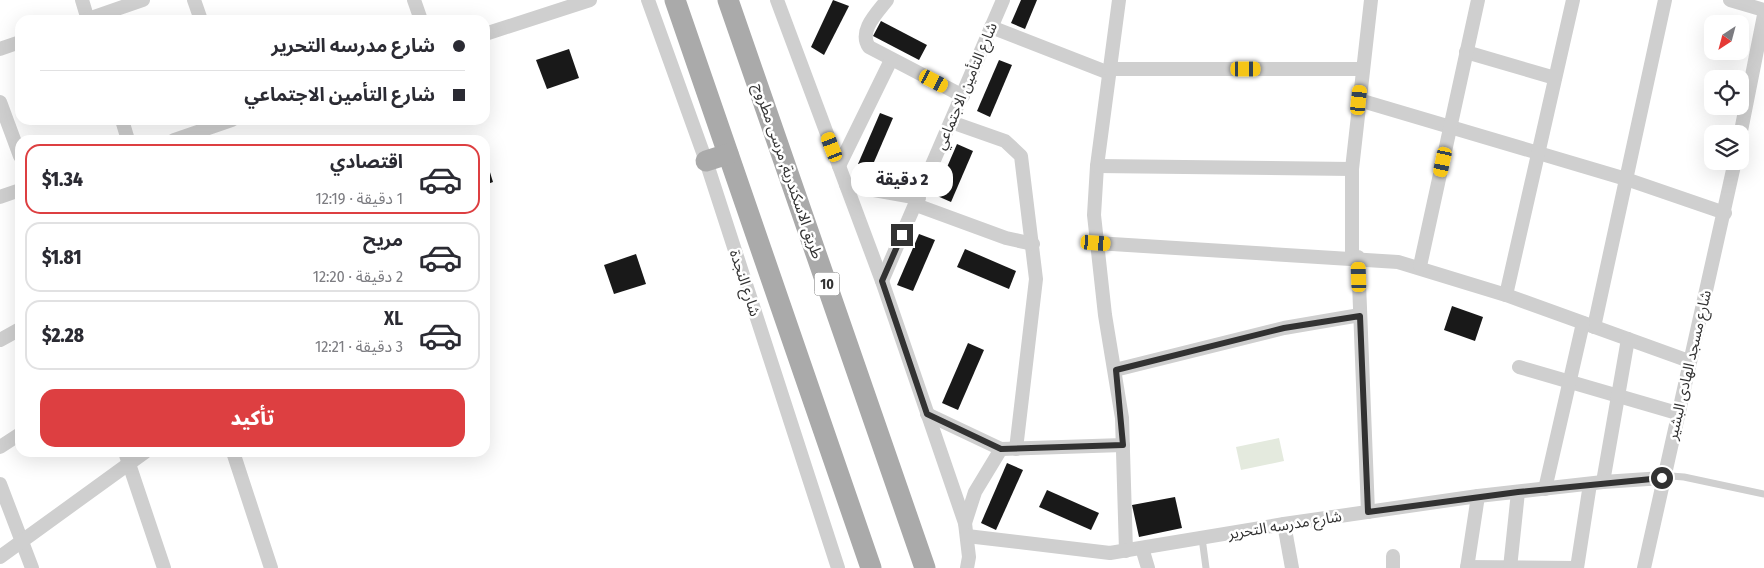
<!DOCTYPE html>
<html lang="ar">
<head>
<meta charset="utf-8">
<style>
	body { margin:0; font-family:"Fira Sans Condensed","Noto Sans Arabic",sans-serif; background:#f2f2f3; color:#2b2b33; direction:rtl; height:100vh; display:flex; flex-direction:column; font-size:19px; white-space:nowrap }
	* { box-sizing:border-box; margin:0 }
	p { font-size:16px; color:#7c7c81 }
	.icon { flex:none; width:28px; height:28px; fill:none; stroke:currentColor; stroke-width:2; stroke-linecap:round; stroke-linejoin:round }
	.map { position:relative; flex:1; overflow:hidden; direction:ltr }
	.panel { position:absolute; left:15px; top:135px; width:475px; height:322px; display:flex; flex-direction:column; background:#fff; border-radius:15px; box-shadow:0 5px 20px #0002; direction:rtl }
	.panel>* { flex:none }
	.hud { position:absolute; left:15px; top:15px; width:475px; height:110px; border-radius:15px; box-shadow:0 5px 20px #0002; direction:rtl; display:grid; align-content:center; height:110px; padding:0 25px; background:#fff }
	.needle { width:32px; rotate:216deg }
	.buttons { position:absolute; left:1704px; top:15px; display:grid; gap:10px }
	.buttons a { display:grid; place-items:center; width:45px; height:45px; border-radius:10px; background:#fff; box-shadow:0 5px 20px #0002; font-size:25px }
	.end { position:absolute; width:22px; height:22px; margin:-11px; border:6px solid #323232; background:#fff; box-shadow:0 0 0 2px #fff }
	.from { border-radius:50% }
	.bubble { position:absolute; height:35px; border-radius:15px; background:#fff; box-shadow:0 5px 20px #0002; font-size:16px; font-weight:800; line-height:35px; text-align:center; direction:rtl }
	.car { position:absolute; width:15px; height:30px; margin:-15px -8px; border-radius:6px; box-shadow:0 0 4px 1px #0007; background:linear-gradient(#f5c518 24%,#345 0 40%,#f5c518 0 76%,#345 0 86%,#f5c518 0) }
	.hud b { display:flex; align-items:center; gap:18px; height:48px; font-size:19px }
	.hud b+b { border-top:1px solid #e1e1e2 }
	.hud i { width:12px; height:12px; background:#2b2b33 }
	ul { padding:9px 0 0; list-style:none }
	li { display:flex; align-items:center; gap:15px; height:70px; margin:0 10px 8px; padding:0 15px; border:2px solid #e1e1e2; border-radius:15px }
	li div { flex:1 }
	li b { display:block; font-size:19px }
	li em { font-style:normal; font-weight:800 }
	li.active { border-color:#dd3f41 }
	li>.icon { width:45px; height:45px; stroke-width:1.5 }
	.button { display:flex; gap:10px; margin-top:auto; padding:10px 25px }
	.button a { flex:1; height:58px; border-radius:15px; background:#dd3f41; color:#fff; font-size:20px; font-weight:800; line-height:58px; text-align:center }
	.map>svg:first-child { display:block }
</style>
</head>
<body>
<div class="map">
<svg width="1764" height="568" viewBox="0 0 1764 568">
	<rect width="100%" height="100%" fill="#fff"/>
	<polygon fill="#e4eade" points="1279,438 1284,461 1241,470 1236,447"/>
	<g fill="#191919">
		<polygon points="833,0 849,6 824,55 811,47"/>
		<polygon points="1021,0 1037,0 1025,29 1011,23"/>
		<polygon points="881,21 927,45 919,60 873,36"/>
		<polygon points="569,49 579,78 547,89 536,60"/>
		<polygon points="999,60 1012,65 990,117 977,111"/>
		<polygon points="880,113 893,118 871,169 858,164"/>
		<polygon points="957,144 973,151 951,202 935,195"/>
		<polygon points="489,169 493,182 485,185 485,170"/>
		<polygon points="919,234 935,240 913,291 897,285"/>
		<polygon points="965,249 1016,271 1009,289 957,267"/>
		<polygon points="636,254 646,284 614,294 604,265"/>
		<polygon points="1452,306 1483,317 1475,341 1444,330"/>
		<polygon points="968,343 984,350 958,410 942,403"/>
		<polygon points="1007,463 1023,470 996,530 981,523"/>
		<polygon points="1047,490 1099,513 1091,530 1039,507"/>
		<polygon points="1175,497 1182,528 1139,537 1132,505"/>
	</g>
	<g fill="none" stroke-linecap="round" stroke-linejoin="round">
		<g stroke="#cfcfcf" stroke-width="7">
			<polyline points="1664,478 1671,476 1684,477 1764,494"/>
			<polyline points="1202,538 1206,568"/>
		</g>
		<g stroke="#cfcfcf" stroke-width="14">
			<polyline points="82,0 88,20"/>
			<polyline points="194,0 201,20"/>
			<polyline points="414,0 421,20"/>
			<polyline points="648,0 706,161 838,568"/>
			<polyline points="777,0 882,281 965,523 969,557 967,568"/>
			<path d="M887 0C877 13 858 31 869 47L963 96"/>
			<polyline points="1119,0 1097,166 1094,215 1105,315 1122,418 1126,551"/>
			<polyline points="1730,0 1764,10"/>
			<polyline points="85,20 143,0"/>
			<polyline points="991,27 1109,73"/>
			<polyline points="485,34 590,0"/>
			<polyline points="0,49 20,42"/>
			<polyline points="1466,52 1555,78"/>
			<polyline points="1109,69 1362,69"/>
			<polyline points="1359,100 1626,179 1725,213"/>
			<polyline points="0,102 20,156"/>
			<polyline points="122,120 128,140"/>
			<polyline points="951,122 1005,141 1021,156 1036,279 1016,449"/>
			<polyline points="1740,136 1764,15"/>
			<polyline points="174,140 232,120"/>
			<polyline points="839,166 891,60"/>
			<polyline points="1097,166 1352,169"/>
			<polyline points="846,185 919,198"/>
			<polyline points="0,197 20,190"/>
			<polyline points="916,205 1006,238 1033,244"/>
			<polyline points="1096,243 1398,262 1506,295 1689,361"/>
			<polyline points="1352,257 1352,169 1371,0"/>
			<polyline points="1358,257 1368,512"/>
			<polyline points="1420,266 1478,0"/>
			<polyline points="882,281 1003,0"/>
			<polyline points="1506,295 1573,0"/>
			<polyline points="1594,327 1665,0"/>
			<polyline points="0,340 20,329"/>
			<polyline points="1519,367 1677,413"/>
			<polyline points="1115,370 1284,328 1360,315"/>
			<polyline points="927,414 1001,449 1123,445"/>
			<polyline points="0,447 20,434"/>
			<polyline points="125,452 164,568"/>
			<polyline points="233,452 271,568"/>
			<polyline points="1603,482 1628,339"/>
			<polyline points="0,484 32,568"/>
			<polyline points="1545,489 1583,323"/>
			<polyline points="965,523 975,492 1001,449"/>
			<polyline points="1284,524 1292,568"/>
			<polyline points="967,536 1110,553 1284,524 1478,496 1603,482 1663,478"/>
			<polyline points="1142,548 1148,568"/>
			<polyline points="0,557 145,452"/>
			<polyline points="1467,567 1576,568"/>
			<polyline points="1393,568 1393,556"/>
			<polyline points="1467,568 1478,496"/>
			<polyline points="1510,568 1518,492"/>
			<polyline points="1577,568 1590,484"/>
			<polyline points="1644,568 1735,161"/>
		</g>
		<g stroke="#aaa" stroke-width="21">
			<polyline points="675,0 871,568"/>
			<polyline points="728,0 925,568"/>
			<polyline points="706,161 728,154"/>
		</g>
	</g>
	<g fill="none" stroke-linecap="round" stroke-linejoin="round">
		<polyline stroke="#323232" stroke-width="6" points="902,235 882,281 927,414 1001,449 1123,445 1116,370 1284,328 1360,316 1368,512 1518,492 1662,478"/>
	</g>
	<g text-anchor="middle" stroke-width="5" stroke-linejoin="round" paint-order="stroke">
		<rect fill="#fff" stroke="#707070" stroke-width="1" x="814.5" y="272.5" width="25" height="23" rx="4"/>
		<g font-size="14" font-weight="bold" fill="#323232">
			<text x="827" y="289">10</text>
		</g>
		<g font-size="15" fill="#323232" stroke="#fff">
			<text transform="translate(966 86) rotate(-67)" y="5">شارع التأمين الاجتماعي</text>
			<text transform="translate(788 171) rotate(71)" y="5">طريق الاسكندرية, مرسى مطروح</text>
			<text transform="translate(745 283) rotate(72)" y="5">شارع النجدة</text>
			<text transform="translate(1689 365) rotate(-77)" y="5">شارع مسجد الهادى البشير</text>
			<text transform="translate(1285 525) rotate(-9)" y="5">شارع مدرسه التحرير</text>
		</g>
	</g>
</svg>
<div class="buttons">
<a><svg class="needle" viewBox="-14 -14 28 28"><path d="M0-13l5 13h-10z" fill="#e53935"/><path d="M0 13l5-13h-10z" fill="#7c7c81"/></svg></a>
<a><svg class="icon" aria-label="locate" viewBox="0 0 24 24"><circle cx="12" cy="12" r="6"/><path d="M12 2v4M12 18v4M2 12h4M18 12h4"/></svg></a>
<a><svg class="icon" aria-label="layers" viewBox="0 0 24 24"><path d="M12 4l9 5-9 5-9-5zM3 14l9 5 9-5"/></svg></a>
</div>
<i class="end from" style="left:1662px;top:478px"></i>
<i class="end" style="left:902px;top:235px"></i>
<div class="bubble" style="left:851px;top:162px;width:102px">2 دقيقة</div>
<i class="car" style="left:1246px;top:69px;rotate:90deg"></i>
<i class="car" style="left:934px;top:81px;rotate:117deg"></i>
<i class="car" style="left:1359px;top:100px;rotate:6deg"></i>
<i class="car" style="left:832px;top:147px;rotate:339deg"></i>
<i class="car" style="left:1443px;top:162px;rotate:192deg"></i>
<i class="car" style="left:1096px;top:243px;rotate:94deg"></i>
<i class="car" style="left:1359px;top:277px;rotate:358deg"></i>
<div class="hud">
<b><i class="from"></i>شارع مدرسه التحرير</b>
<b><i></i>شارع التأمين الاجتماعي</b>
</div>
<section class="panel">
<ul>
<li class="active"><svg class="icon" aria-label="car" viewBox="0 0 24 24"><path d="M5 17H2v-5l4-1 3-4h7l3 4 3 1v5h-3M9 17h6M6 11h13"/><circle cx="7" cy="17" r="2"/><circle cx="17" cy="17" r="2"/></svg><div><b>اقتصادي</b><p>1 دقيقة · 12:19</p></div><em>$1.34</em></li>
<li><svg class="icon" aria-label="car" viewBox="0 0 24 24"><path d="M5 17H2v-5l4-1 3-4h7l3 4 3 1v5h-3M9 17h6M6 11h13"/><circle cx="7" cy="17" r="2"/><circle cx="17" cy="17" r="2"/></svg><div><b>مريح</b><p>2 دقيقة · 12:20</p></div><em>$1.81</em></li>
<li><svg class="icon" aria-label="car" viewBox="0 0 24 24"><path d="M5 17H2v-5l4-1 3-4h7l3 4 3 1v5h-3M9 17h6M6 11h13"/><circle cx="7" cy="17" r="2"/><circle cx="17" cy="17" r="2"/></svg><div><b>XL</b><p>3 دقيقة · 12:21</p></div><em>$2.28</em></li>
</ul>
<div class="button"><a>تأكيد</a></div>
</section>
</div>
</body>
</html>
